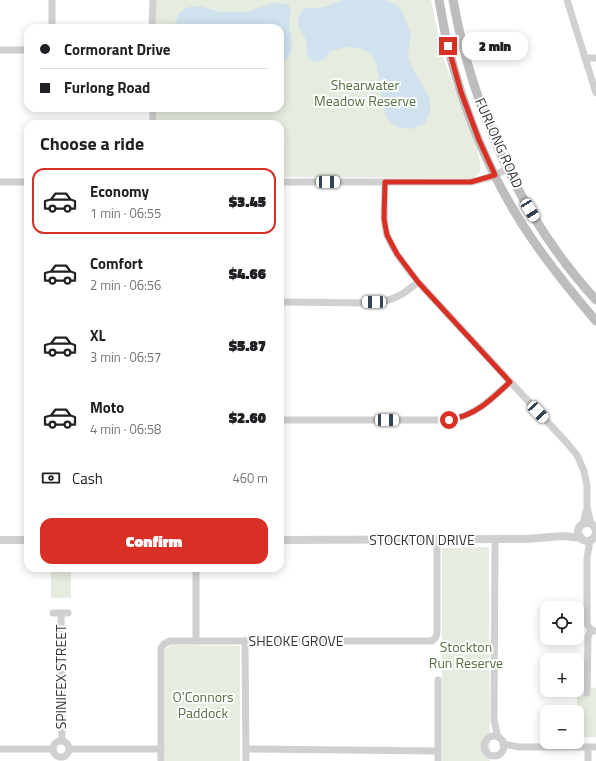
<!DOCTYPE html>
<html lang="en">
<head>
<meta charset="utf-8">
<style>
	body { margin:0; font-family:"Titillium Web",sans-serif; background:#f6f6f6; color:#202124; height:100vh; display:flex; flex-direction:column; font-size:15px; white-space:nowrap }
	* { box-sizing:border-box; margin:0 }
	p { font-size:13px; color:#757577 }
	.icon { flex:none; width:22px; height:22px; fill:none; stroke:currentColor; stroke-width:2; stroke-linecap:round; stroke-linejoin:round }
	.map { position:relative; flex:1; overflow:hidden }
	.side { position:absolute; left:24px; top:120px; width:260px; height:452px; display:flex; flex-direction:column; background:#fff; border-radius:12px; box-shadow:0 2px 10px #0003 }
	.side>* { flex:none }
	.guide { position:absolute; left:24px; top:24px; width:260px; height:88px; border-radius:12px; box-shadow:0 2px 10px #0003; display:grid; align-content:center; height:88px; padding:0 16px; background:#fff }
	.fabs { position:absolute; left:540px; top:601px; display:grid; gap:8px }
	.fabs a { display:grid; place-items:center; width:44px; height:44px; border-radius:8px; background:#fff; box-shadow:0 2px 10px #0003; font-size:20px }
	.end { position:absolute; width:18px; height:18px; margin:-9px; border:5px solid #d93025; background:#fff; box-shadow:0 0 0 2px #fff }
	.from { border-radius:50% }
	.bubble { position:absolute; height:28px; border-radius:12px; background:#fff; box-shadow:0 2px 10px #0003; font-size:13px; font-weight:800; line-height:28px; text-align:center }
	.car { position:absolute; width:12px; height:24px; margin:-12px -6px; border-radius:5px; box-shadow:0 0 3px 1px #0007; background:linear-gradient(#fff 24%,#345 0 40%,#fff 0 76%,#345 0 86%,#fff 0) }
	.guide b { display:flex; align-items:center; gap:14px; height:38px; font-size:15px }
	.guide b+b { border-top:1px solid #e0e0e0 }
	.guide i { width:10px; height:10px; background:#202124 }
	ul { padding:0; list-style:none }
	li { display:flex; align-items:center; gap:12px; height:66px; margin:0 8px 6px; padding:0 8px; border:2px solid transparent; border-radius:12px }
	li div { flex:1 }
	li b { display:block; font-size:15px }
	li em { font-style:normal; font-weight:800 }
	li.on { border-color:#d93025 }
	li>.icon { width:36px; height:36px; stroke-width:1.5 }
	h2 { padding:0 16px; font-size:18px; line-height:48px }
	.pay { display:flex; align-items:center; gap:10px; height:44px; padding:0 16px; font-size:15px }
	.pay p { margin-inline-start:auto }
	.primary-button { display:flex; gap:8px; margin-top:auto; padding:8px 16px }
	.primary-button a { flex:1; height:46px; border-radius:12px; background:#d93025; color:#fff; font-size:16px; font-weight:800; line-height:46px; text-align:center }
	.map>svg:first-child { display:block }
</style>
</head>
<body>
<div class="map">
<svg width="596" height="761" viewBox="0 0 596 761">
	<rect width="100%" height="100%" fill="#fff"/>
	<g fill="#e6ecdf">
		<polygon points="156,0 431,0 443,58 477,148 480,164 480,173 473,178 280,177 280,124 157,124 157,108 280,108 280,28 156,28"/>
		<polygon points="489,547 490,761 442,761 442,548"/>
		<rect x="51" y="568" width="20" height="30"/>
		<polygon points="171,645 240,646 240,761 165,761 165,650"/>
		<polygon points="591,687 596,688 596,737 577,737 577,694 590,693"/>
	</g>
	<g fill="#cfe2ee">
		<path d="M344 0H384L395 4 401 9 411 34 408 55 411 65 430 99V112L425 123 411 129 396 127 387 118 382 103 377 66 371 54 360 48 346 47 331 51 324 59 314 62 307 57V47L305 37 298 27 299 16 304 8C319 10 330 5 344 0Z"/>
		<polygon points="273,3 288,4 291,10 289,23 292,48 288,58 280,63 280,28 176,28 175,22 180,12 189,7 200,6 220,12 246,12"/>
	</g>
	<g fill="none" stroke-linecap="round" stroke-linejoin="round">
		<g stroke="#d0d0d0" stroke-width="7">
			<polyline points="52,0 52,28"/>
			<polyline points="567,0 596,93"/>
			<polyline points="152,28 153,0"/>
			<polyline points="0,50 28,50"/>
			<polyline points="585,58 596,58"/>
			<polyline points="153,108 153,124"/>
			<polyline points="0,182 28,182"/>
			<polyline points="280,182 471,182 491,177 507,169"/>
			<path d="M385 182C385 199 382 219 387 235 394 253 407 268 418 282L567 443 577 455 584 471 587 486V507L591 524"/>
			<path d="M280 302 374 303C394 300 403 295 418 282"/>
			<path d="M280 420H449C476 415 490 400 510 382"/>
			<polyline points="583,524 586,511"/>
			<polyline points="495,539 494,720 498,737"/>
			<polyline points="590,540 587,558 587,624 591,630 596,631"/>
			<polyline points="196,568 196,641"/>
			<polyline points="53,613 68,613"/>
			<polyline points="61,613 62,741"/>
			<polyline points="245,641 246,761"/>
			<polyline points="587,693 588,637 591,630"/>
			<circle cx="494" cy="746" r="10"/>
			<circle cx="61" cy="749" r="8"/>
			<polyline points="503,744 519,747 596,747"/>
			<polyline points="0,749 53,749"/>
			<polyline points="70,749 161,749"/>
			<polyline points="246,749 438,751"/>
			<polyline points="161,761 161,648 164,644 170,641 432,641 436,637 437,633 437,539"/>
			<polyline points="438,761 438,680"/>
			<polyline points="588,761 588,747"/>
		</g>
		<g stroke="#d0d0d0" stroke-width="8">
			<circle cx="587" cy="532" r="9"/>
			<polyline points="0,540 28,540"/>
			<polyline points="280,540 526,539 563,536 581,538"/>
		</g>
		<g stroke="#bdbdbd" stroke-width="9">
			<path d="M439 0C452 84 484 169 532 239 552 268 573 294 596 321"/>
			<path d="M453 0C473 110 520 217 596 300"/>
		</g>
	</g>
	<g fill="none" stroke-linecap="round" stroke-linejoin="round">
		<path stroke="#d93025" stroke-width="5" d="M448 46 461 92 479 140 495 175 471 182H385L384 219 387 235 397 254 418 282 510 382C491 400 476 415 449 420"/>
	</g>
	<g text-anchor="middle" stroke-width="4" stroke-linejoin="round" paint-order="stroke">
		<g font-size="14" fill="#56703f" stroke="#fff">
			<text x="365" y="90">Shearwater<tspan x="365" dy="16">Meadow Reserve</tspan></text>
			<text x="466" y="652">Stockton<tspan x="466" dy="16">Run Reserve</tspan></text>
			<text x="203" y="702">O'Connors<tspan x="203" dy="16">Paddock</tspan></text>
		</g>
		<g font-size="14" fill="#333" stroke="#fff">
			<text transform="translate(499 143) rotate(66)" y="5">FURLONG ROAD</text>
			<text x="422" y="545">STOCKTON DRIVE</text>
			<text x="296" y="646">SHEOKE GROVE</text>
			<text transform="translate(61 677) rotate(-90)" y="5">SPINIFEX STREET</text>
		</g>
	</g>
</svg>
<div class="fabs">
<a><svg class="icon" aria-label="locate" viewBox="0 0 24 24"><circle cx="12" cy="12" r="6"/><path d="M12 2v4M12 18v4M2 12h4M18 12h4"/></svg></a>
<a>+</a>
<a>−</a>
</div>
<i class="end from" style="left:449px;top:420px"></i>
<i class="end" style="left:448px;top:46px"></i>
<div class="bubble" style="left:462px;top:32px;width:66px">2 min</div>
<i class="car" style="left:328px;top:182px;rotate:90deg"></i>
<i class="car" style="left:530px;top:210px;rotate:149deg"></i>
<i class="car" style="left:374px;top:302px;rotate:270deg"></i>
<i class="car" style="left:538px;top:412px;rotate:137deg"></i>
<i class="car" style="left:387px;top:420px;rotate:90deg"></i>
<div class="guide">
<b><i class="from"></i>Cormorant Drive</b>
<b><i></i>Furlong Road</b>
</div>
<section class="side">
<h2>Choose a ride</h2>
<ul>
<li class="on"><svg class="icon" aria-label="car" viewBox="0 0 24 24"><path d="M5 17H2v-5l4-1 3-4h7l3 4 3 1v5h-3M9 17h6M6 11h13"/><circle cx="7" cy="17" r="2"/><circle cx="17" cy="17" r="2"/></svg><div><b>Economy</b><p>1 min · 06:55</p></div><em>$3.45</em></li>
<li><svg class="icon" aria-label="car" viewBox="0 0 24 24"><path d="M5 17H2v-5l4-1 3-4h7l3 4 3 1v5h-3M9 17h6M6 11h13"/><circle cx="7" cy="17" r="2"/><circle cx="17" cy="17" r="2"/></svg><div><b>Comfort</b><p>2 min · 06:56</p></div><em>$4.66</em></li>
<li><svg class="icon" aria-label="car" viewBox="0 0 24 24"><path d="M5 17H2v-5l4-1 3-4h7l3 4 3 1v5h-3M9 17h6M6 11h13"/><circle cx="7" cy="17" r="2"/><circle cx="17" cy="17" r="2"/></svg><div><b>XL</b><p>3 min · 06:57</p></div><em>$5.87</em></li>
<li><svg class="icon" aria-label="car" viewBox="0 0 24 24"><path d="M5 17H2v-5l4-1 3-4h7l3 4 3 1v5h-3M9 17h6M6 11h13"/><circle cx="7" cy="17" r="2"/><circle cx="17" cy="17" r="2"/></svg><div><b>Moto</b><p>4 min · 06:58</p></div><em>$2.60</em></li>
</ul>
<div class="pay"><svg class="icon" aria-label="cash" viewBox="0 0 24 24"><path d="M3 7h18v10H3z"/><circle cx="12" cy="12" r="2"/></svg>Cash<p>460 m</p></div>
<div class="primary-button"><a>Confirm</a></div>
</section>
</div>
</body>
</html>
